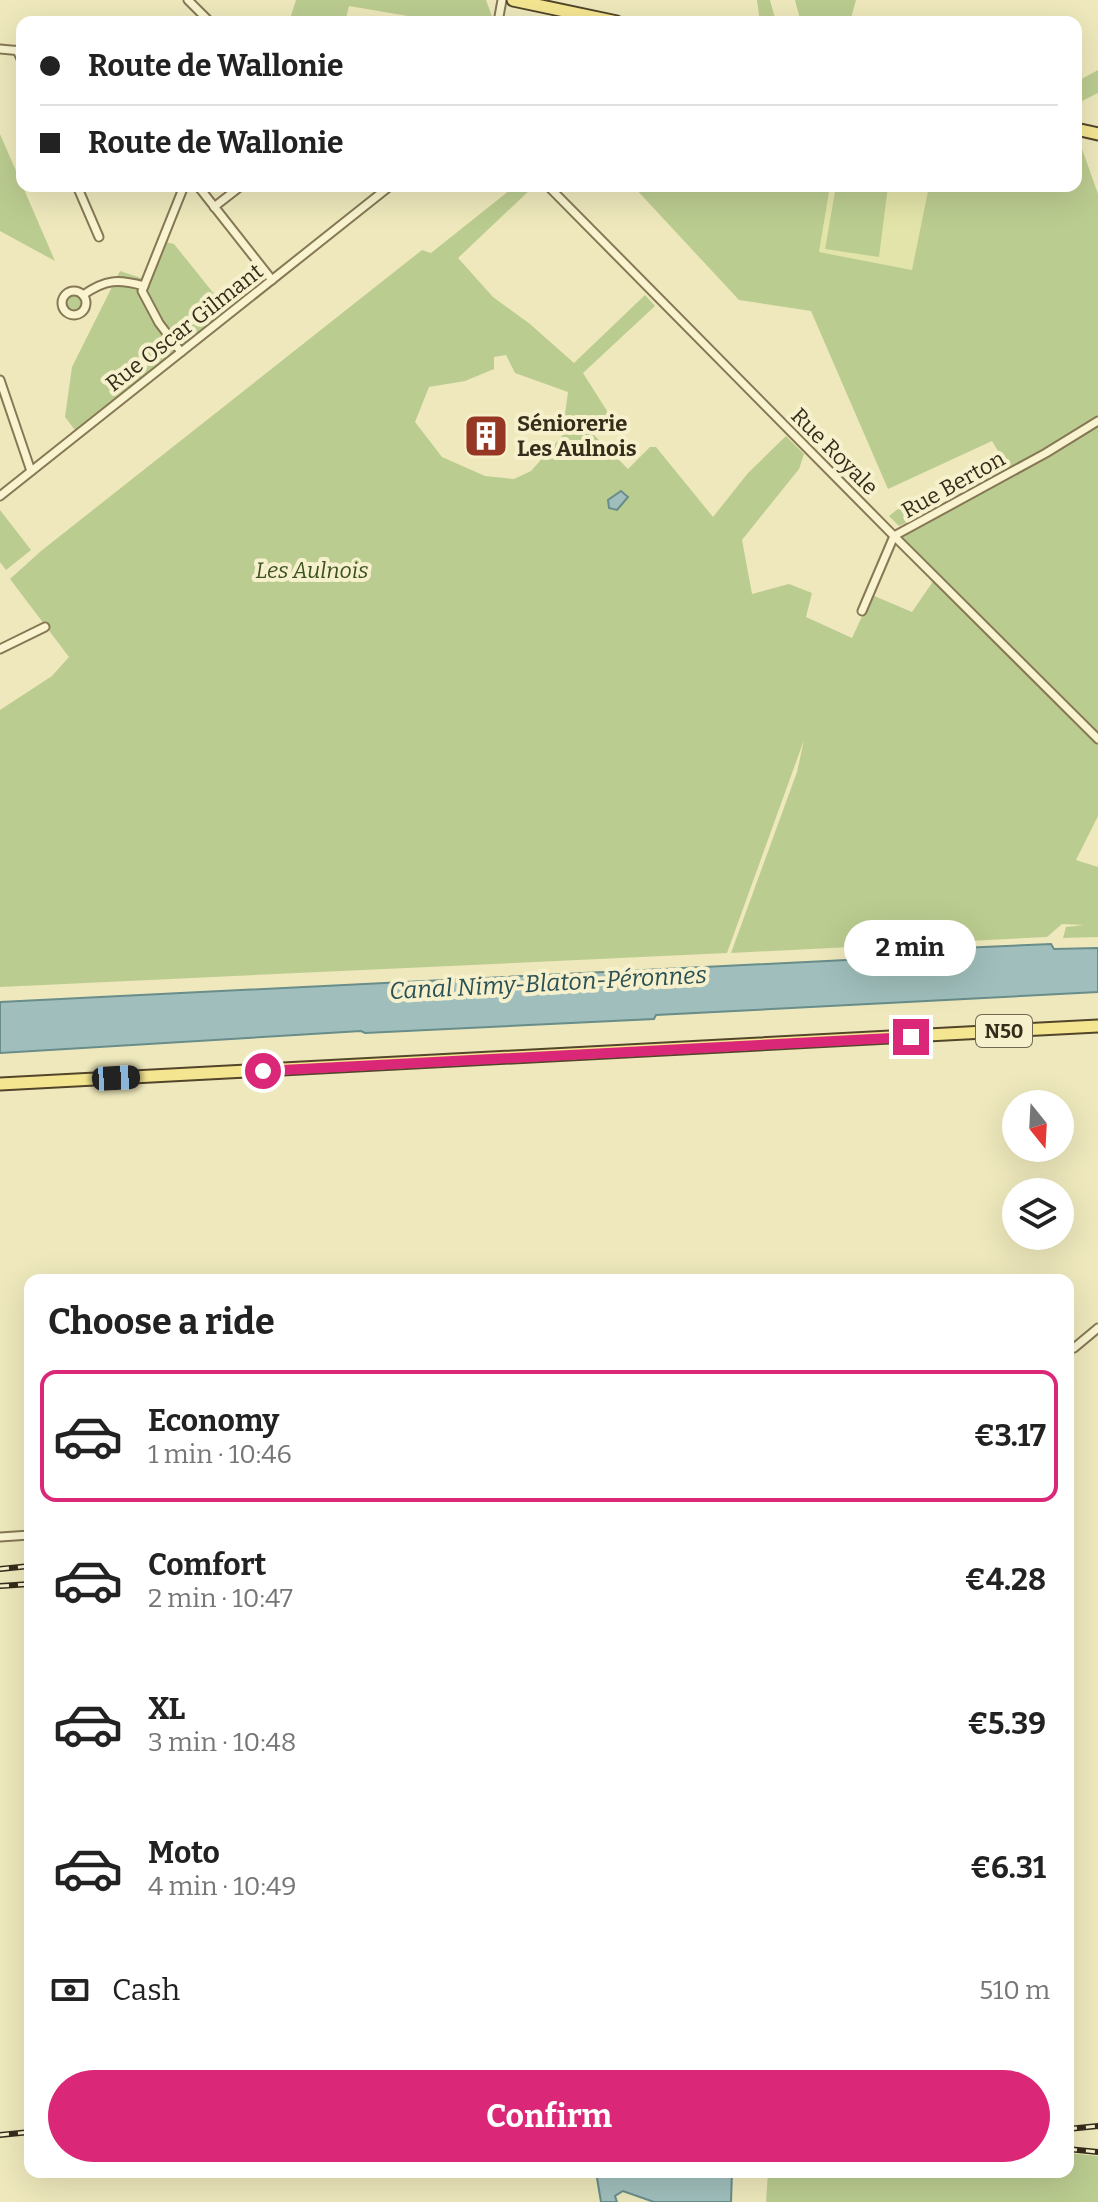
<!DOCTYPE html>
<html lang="en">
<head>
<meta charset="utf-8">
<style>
	body { margin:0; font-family:Bitter,serif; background:#f2f2f2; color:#222; height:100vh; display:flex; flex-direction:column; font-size:30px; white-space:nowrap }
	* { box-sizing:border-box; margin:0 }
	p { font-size:26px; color:#767676 }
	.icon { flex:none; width:44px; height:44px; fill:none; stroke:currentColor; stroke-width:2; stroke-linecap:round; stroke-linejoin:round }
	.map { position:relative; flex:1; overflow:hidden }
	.side { position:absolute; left:24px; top:1274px; width:1050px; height:904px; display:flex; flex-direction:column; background:#fff; border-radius:16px; box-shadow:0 8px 32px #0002 }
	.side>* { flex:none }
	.top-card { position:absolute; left:16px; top:16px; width:1066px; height:176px; border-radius:16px; box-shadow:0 8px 32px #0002; display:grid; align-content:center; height:176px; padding:0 24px; background:#fff }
	.needle { width:52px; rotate:162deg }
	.controls { position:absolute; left:1002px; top:1090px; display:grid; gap:16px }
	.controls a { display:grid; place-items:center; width:72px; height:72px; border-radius:50%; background:#fff; box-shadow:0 8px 32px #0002; font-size:40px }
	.end { position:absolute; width:36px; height:36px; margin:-18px; border:10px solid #db2777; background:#fff; box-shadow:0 0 0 4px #fff }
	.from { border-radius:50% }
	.bubble { position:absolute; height:56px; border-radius:28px; background:#fff; box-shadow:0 8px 32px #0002; font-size:26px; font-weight:700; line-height:56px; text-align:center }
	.car { position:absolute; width:24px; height:48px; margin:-24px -12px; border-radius:10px; box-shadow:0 0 6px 2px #0007; background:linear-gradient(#222 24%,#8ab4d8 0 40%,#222 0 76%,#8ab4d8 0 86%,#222 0) }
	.top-card b { display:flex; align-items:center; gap:28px; height:76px; font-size:30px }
	.top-card b+b { border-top:2px solid #e0e0e0 }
	.top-card i { width:20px; height:20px; background:#222 }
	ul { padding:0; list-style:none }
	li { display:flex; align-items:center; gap:24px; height:132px; margin:0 16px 12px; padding:0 8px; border:4px solid transparent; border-radius:16px }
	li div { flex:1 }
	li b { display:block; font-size:30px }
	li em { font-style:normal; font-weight:700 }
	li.active { border-color:#db2777 }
	li>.icon { width:72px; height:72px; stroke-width:1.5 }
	h2 { padding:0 24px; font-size:36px; line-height:96px }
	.pay { display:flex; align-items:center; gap:20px; height:88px; padding:0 24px; font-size:30px }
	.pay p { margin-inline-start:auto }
	.primary-button { display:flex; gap:16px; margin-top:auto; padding:16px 24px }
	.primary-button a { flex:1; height:92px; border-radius:48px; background:#db2777; color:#fff; font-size:32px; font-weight:700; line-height:92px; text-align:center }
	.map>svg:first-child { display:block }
</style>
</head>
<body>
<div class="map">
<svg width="1098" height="2202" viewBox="0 0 1098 2202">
	<rect width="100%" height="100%" fill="#eee8bc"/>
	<polygon fill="#e3e4a9" points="830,186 929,186 913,270 819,252"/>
	<g fill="#bbcc90" fill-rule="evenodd">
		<polygon points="296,0 486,0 494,22 443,22 349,6 345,22 289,22"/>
		<polygon points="757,0 770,0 776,22 760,22"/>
		<polygon points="795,0 856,0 850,22 805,22 800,19"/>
		<polygon points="1098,70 1098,93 1076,104 1076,82"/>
		<polygon points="1076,132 1098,194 1098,419 1010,471 992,441 888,489 811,311 739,300 633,186 830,186 819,252 912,270 929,186 1076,186"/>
		<polygon points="0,134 55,261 0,231"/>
		<path d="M515 186H534L458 258 493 297 530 324 574 363 645 295 655 306 583 373 607 411 605 420 594 435 628 469 650 447H656L713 517 748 473 786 436 804 454 799 469 742 540 752 594 789 584 812 593 806 617 852 638 872 595 912 612 934 580 1098 743V816L1076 860 1098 867V937L1063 938 1066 927 1084 925 1062 924 1047 937 731 953 797 772 804 740 727 953 0 987V710L52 676 69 657 10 579 41 551 422 250 431 253ZM506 355 515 373 568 392 562 436 531 471 514 479 485 476 442 457 415 422 429 387 465 381 494 369V357Z"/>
		<polygon points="836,186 888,186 879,257 825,249"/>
		<polygon points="165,242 174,244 227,310 75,430 65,417 72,367 120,271 150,281"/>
		<circle cx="73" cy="303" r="10"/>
		<polygon points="1098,426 1098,736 899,538"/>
		<polygon points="908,501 919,516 899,526 889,516"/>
		<polygon points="0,510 31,550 6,570 0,562"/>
		<polygon points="1068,2153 1098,2156 1098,2202 766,2202 768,2172 1068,2172"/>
	</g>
	<g fill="#a0bfbc" stroke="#688d8a" stroke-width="2">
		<polygon points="621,491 628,497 617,510 609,508 608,500"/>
		<polygon points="1051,944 1054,949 1098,948 1098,992 656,1015 654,1019 365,1033 361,1031 0,1053 0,1002 886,958 891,951"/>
		<polygon points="596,2172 732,2172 731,2202 654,2202 623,2191 615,2196 617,2202 601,2202"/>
	</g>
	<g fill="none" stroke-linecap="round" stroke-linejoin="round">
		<g stroke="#867855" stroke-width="11">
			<g id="minor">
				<polyline points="188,0 210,22"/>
				<polyline points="498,22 502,0"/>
				<polyline points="0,49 22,51"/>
				<polyline points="17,50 22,61"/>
				<polyline points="77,186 99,237"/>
				<polyline points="198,186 272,280"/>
				<polyline points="548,186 894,536 1098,739"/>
				<polyline points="214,207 241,186"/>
				<circle cx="74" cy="303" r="12"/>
				<path d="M83 295C106 279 118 279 144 286"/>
				<polyline points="181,352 159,323 142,291 184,186"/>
				<polyline points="0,380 31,471"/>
				<polyline points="0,496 390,186"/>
				<polyline points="862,611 894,536 1046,453 1098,421"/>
				<polyline points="0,649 45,627"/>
				<polyline points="1074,1348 1098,1328"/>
				<polyline points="0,1537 30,1535"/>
			</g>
		</g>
		<g stroke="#53452a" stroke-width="15">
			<g id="primary">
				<polyline points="513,0 617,22"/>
				<polyline points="1076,129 1098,134"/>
				<polyline points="0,1084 1098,1026"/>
			</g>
		</g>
		<use href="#minor" stroke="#f9f4cf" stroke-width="7"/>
		<use href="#primary" stroke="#f4e691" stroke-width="11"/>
		<g stroke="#352c1b" stroke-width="6">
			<g id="rail">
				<polyline points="0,1569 30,1566"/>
				<polyline points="0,1586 30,1584"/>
				<polyline points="1068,2129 1098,2126"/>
				<polyline points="0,2135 30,2132"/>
				<polyline points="1068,2149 1098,2152"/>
			</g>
		</g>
		<use href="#rail" stroke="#f6f1cc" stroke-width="3" stroke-dasharray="9" stroke-linecap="butt"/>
	</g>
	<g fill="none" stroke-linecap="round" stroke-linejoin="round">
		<polyline stroke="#db2777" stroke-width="10" points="263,1071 911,1037"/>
	</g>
	<defs>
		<g id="building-square" transform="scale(2.3)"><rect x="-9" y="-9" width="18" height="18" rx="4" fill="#963724" stroke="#f6f1cc"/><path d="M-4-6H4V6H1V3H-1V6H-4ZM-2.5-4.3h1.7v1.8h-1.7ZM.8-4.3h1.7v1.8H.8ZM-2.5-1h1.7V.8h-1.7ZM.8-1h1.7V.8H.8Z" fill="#fff"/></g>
	</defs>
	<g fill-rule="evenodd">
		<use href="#building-square" x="486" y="436"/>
	</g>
	<g text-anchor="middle" stroke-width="8" stroke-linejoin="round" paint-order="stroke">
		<rect fill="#f6f1cc" stroke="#6f6750" stroke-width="2" x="976" y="1015" width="56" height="32" rx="6"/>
		<g font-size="20" font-weight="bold" fill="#352c1b">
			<text x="1004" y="1038">N50</text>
		</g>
		<g font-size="22" fill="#352c1b" stroke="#f6f1cc">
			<text transform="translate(184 327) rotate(-38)" y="8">Rue Oscar Gilmant</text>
			<text transform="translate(835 451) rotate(45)" y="8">Rue Royale</text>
			<text transform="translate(953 484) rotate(-29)" y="8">Rue Berton</text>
		</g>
		<g font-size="22" font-weight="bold" fill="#352c1b" stroke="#f6f1cc" text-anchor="start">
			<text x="517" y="431">Séniorerie<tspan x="517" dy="25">Les Aulnois</tspan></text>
		</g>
		<g font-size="22" font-style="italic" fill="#3d5221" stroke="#f6f1cc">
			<text x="312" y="578">Les Aulnois</text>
		</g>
		<g font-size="24" font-style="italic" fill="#295055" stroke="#f6f1cc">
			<text transform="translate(548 983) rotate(-3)" y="8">Canal Nimy-Blaton-Péronnes</text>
		</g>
	</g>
</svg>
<div class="controls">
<a><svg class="needle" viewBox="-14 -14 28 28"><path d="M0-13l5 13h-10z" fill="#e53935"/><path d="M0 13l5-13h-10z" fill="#767676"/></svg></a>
<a><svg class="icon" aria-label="layers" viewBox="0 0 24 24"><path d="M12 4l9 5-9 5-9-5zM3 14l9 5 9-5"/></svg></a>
</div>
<i class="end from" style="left:263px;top:1071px"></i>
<i class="end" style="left:911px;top:1037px"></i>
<div class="bubble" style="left:844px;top:920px;width:132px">2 min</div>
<i class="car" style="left:116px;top:1078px;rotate:87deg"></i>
<div class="top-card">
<b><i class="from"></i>Route de Wallonie</b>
<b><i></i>Route de Wallonie</b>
</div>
<section class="side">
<h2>Choose a ride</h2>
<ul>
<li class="active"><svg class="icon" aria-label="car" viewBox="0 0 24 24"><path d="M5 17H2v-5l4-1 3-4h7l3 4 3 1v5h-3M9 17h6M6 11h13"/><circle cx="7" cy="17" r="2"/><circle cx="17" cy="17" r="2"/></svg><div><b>Economy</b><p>1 min · 10:46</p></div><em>€3.17</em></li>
<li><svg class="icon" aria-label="car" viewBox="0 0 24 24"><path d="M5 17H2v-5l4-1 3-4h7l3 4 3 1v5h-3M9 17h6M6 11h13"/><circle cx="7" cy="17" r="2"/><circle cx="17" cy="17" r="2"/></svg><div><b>Comfort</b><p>2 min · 10:47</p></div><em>€4.28</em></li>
<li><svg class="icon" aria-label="car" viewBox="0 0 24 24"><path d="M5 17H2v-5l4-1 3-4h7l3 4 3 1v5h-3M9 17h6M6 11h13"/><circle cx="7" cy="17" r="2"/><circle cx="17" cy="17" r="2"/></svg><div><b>XL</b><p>3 min · 10:48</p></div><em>€5.39</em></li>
<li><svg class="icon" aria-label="car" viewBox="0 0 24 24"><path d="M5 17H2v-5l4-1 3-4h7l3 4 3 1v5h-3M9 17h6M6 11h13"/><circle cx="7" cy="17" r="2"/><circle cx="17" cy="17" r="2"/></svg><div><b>Moto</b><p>4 min · 10:49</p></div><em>€6.31</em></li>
</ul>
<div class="pay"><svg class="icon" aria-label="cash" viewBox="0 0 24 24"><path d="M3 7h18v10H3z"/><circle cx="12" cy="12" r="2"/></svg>Cash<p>510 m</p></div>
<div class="primary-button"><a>Confirm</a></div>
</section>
</div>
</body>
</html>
